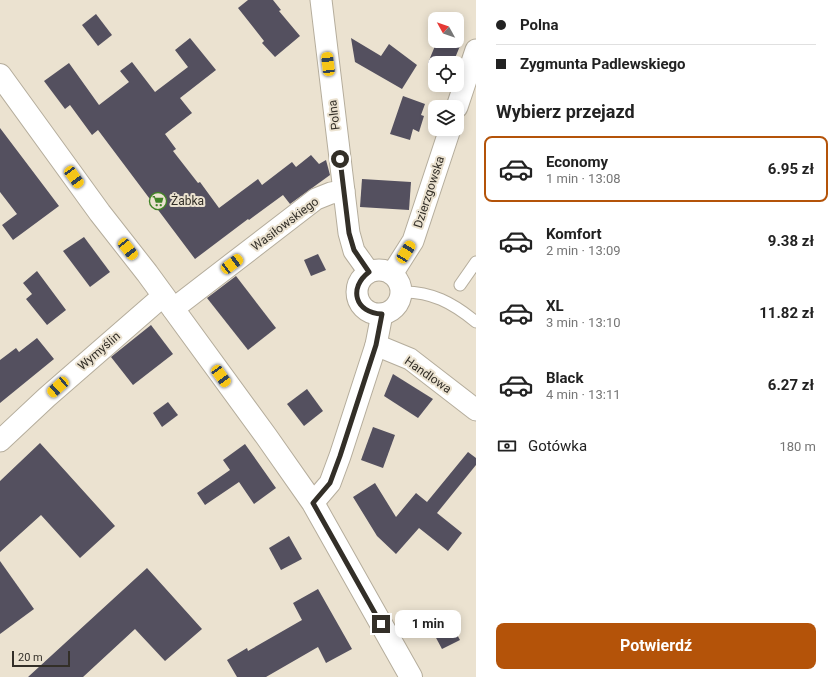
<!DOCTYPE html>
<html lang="pl">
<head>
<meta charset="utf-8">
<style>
	body { margin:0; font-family:Roboto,sans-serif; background:#f2f2f2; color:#222; height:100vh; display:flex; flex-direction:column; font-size:15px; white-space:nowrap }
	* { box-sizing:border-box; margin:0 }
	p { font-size:13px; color:#767676 }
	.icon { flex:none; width:22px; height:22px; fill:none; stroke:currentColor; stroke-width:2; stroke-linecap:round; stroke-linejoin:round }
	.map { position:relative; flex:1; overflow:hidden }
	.drawer { display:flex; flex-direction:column; background:#fff; width:360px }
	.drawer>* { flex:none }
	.hud { display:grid; align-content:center; height:88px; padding:0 20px; background:#fff }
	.needle { width:26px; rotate:310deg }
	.tools { position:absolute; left:428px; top:12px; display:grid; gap:8px }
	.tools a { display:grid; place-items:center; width:36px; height:36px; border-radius:8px; background:#fff; box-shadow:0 2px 10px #0003; font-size:20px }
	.scale { position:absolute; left:12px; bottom:10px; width:58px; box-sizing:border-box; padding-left:4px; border:2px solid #332f28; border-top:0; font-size:11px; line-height:14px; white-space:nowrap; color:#332f28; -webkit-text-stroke:3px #ebe2d0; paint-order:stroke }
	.end { position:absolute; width:18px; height:18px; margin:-9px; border:5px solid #332f28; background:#fff; box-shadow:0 0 0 2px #fff }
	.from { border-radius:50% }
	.bubble { position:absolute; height:28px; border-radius:8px; background:#fff; box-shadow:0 2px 10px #0003; font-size:13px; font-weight:700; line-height:28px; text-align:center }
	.car { position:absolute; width:12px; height:24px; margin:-12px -6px; border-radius:5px; box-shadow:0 0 3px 1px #0007; background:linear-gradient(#f5c518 24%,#345 0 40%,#f5c518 0 76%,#345 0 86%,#f5c518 0) }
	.hud b { display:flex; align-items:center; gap:14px; height:38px; font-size:15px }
	.hud b+b { border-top:1px solid #e0e0e0 }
	.hud i { width:10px; height:10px; background:#222 }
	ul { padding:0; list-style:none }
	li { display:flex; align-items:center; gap:12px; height:66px; margin:0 8px 6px; padding:0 12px; border:2px solid transparent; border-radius:8px }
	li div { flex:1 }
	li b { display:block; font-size:15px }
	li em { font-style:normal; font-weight:700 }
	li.selected { border-color:#b45309 }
	li>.icon { width:36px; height:36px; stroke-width:1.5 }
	h2 { padding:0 20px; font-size:18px; line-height:48px }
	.pay { display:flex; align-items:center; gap:10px; height:44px; padding:0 20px; font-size:15px }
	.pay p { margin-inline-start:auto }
	.cta { display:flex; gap:8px; margin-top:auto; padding:8px 20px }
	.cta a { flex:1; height:46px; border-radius:8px; background:#b45309; color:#fff; font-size:16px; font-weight:700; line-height:46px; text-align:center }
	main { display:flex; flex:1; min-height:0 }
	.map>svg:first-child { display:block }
</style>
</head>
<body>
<main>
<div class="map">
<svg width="476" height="677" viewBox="0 0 476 677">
	<rect width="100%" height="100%" fill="#ebe2d0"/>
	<g fill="#54505f">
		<polygon points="248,0 273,0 281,10 279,11 300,36 275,57 262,43 264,41 238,8"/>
		<polygon points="96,14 112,35 98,46 82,25"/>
		<polygon points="190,38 216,70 180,98 192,113 165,134 176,149 173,151 198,183 200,182 219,208 258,179 262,185 292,162 296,167 311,155 319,164 326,160 330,175 290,204 283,195 249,220 248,219 195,259 98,130 92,135 70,105 65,109 44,81 69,63 99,105 129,82 120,71 132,62 155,92 188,67 175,50"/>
		<polygon points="351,38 381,56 389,44 417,65 402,89 355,62"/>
		<polygon points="437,41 462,41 453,63 428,63"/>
		<polygon points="403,96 425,104 421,115 424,116 419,132 413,129 410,140 390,134"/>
		<polygon points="0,128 59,206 13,240 2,225 17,214 0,192"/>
		<polygon points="362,179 411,182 409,210 360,207"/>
		<polygon points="84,237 110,272 90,287 63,251"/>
		<polygon points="318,254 326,270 311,276 304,260"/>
		<polygon points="37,271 66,310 47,325 26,299 32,294 23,283"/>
		<polygon points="236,276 276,328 248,350 207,298"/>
		<polygon points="151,325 173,354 133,385 111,357"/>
		<polygon points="37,338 54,359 0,403 0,360 16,348 19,352"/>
		<polygon points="393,374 433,399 418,418 384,396"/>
		<polygon points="307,389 323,411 304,426 287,404"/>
		<polygon points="168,402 178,415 162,427 153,413"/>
		<polygon points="373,427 395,435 383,468 361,460"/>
		<polygon points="40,443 115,526 80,558 41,515 0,552 0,481"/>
		<polygon points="245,444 276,488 254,504 239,482 205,505 197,493 230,470 223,460"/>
		<polygon points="468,452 476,458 476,465 437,513 462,533 448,551 419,528 396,554 377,536 353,497 375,483 396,517 416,493 427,502"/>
		<polygon points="289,536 302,559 281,570 269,548"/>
		<polygon points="0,561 34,609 0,634"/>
		<polygon points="147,568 202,629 165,661 135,629 83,677 28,677"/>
		<polygon points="318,589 352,649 326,663 318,647 266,677 237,677 227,660 247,648 248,651 302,620 293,603"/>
		<polygon points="444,612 460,640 442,649 427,621"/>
	</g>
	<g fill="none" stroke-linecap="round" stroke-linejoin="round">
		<g stroke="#b5ad9c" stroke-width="13">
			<g id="lane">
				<polyline points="460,285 476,262"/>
				<path d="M401 292C431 291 453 303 476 322"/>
			</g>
		</g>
		<g stroke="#b5ad9c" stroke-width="23">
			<g id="street">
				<polyline points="321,0 349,233 354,251 369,272"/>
				<polyline points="457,107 476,50"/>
				<circle cx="379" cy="292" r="22"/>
				<polyline points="392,274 413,241 450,129"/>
				<polyline points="173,309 316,199 331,193 344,191"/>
				<polyline points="376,345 410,359 476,410"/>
				<polyline points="0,441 47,397 163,296"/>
				<polyline points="313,503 330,483 340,456 376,345 382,314"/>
			</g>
		</g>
		<g stroke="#b5ad9c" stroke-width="24">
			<polyline id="secondary" points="0,75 100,213 147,273 266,436 313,503 411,677"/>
		</g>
		<use href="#lane" stroke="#fff" stroke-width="11"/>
		<use href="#street" stroke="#fff" stroke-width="21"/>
		<use href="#secondary" stroke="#fff" stroke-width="22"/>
	</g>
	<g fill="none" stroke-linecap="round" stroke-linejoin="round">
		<path stroke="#332f28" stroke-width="5" d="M340 159 349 233 354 250 369 272C348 288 355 313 382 314L376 345 340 456 330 483 313 503 381 624"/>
	</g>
	<defs>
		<g id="supermarket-ring" transform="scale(0.9)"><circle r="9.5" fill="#ebe2d0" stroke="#418427" stroke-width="1.5"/><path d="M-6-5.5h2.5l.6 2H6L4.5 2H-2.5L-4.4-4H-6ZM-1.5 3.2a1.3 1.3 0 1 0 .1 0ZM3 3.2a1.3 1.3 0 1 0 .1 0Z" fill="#418427"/></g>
	</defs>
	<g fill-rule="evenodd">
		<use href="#supermarket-ring" x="158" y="201"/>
	</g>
	<g text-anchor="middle" stroke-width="4" stroke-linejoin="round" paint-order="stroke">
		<g font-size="12" fill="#332f28" stroke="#ebe2d0">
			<text transform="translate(334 115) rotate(-97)" y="4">Polna</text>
			<text transform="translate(429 192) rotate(-72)" y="4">Dzierzgowska</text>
			<text transform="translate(285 224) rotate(-37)" y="4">Wasiłowskiego</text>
			<text transform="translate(99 351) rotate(-41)" y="4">Wymyślin</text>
			<text transform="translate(428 375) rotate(35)" y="4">Handlowa</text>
		</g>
		<g font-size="12" fill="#332f28" stroke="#ebe2d0" text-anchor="start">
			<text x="171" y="205">Żabka</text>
		</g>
	</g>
</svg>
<div class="tools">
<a><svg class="needle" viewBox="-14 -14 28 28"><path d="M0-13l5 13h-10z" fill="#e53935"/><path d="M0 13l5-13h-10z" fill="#767676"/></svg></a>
<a><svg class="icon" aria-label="locate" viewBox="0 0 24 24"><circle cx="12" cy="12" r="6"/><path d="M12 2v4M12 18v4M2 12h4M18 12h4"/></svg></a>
<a><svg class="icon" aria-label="layers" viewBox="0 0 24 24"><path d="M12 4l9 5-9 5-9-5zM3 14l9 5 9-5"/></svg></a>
</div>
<div class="scale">20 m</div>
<i class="end from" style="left:340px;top:159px"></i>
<i class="end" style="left:381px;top:624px"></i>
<div class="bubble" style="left:395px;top:610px;width:66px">1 min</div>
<i class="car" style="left:328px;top:64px;rotate:353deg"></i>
<i class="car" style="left:74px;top:177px;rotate:144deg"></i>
<i class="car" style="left:128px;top:249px;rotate:142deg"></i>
<i class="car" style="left:406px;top:252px;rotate:32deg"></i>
<i class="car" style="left:232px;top:264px;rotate:53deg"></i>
<i class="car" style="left:221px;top:376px;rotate:144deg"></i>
<i class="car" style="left:58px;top:387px;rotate:228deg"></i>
</div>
<section class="drawer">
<div class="hud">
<b><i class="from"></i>Polna</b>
<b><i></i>Zygmunta Padlewskiego</b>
</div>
<h2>Wybierz przejazd</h2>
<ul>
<li class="selected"><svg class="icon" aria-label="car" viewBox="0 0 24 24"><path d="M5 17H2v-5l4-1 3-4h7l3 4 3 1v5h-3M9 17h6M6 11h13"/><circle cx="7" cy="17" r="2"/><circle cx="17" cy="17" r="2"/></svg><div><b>Economy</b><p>1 min · 13:08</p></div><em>6.95 zł</em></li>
<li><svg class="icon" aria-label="car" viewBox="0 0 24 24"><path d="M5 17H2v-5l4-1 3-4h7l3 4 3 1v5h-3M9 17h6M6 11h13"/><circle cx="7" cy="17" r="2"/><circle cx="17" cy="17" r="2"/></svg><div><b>Komfort</b><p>2 min · 13:09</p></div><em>9.38 zł</em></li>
<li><svg class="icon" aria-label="car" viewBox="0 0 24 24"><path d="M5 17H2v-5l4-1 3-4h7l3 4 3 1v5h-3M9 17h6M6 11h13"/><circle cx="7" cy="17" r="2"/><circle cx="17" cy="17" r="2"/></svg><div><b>XL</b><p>3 min · 13:10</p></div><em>11.82 zł</em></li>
<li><svg class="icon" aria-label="car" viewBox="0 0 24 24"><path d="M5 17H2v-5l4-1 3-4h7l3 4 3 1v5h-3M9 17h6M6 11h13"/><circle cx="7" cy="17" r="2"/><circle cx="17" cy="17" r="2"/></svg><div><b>Black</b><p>4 min · 13:11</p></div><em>6.27 zł</em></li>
</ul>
<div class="pay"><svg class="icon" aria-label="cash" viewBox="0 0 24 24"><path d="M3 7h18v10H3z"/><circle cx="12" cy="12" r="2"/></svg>Gotówka<p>180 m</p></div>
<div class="cta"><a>Potwierdź</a></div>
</section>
</main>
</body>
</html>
